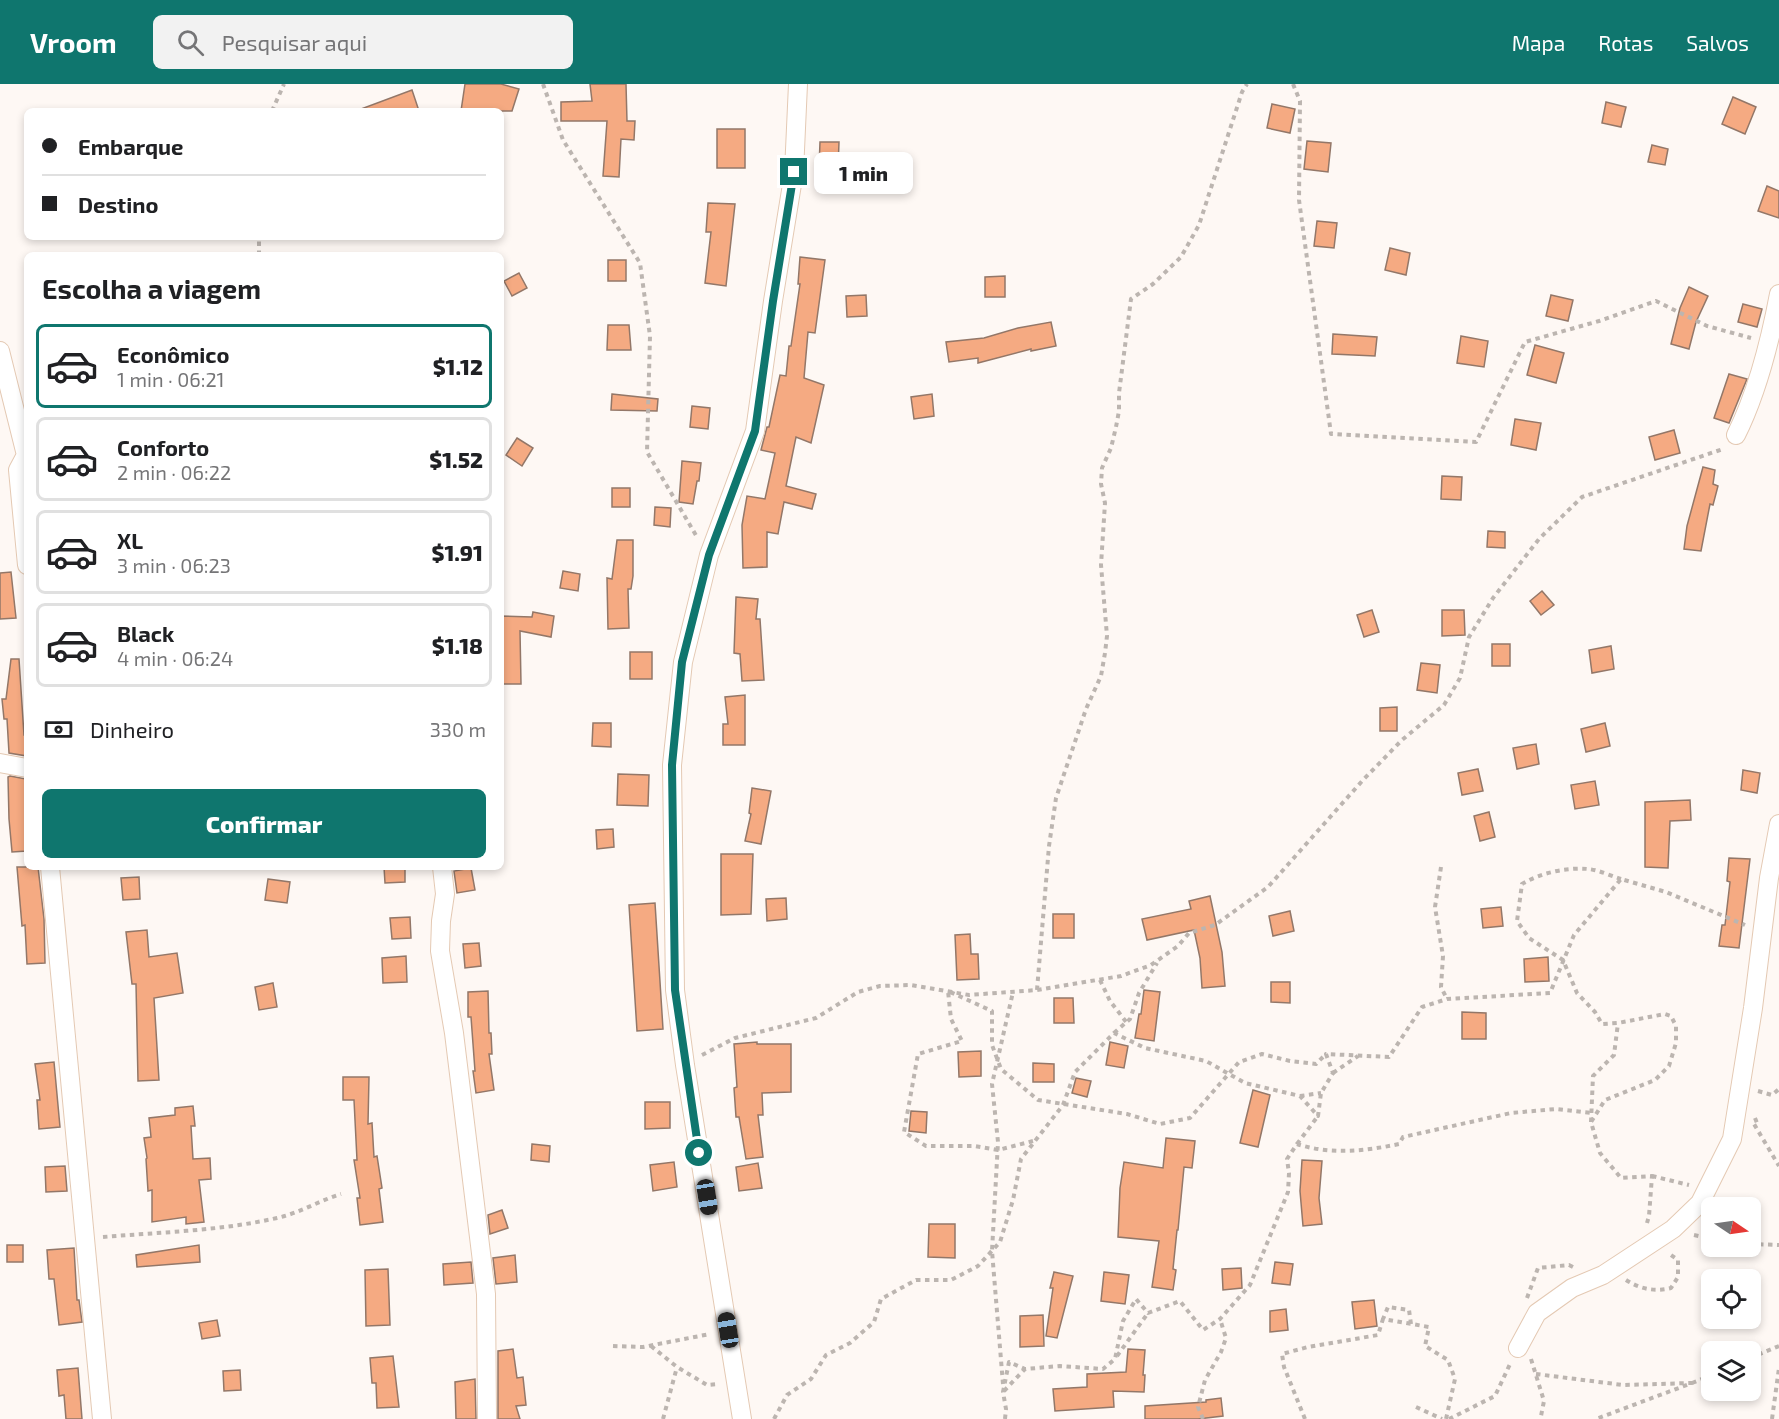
<!DOCTYPE html>
<html lang="pt">
<head>
<meta charset="utf-8">
<style>
	body { margin:0; font-family:"Exo 2",sans-serif; background:#f2f2f2; color:#202124; height:100vh; display:flex; flex-direction:column; font-size:22px; white-space:nowrap }
	* { box-sizing:border-box; margin:0 }
	p { font-size:20px; color:#757577 }
	.icon { flex:none; width:33px; height:33px; fill:none; stroke:currentColor; stroke-width:2; stroke-linecap:round; stroke-linejoin:round }
	.map { position:relative; flex:1; overflow:hidden }
	.sheet { position:absolute; left:24px; top:168px; width:480px; height:618px; display:flex; flex-direction:column; background:#fff; border-radius:9px; box-shadow:0 3px 9px #0003 }
	.sheet>* { flex:none }
	.banner { position:absolute; left:24px; top:24px; width:480px; height:132px; border-radius:9px; box-shadow:0 3px 9px #0003; display:grid; align-content:center; height:132px; padding:0 18px; background:#fff }
	.needle { width:39px; rotate:103deg }
	.controls { position:absolute; left:1701px; top:1113px; display:grid; gap:12px }
	.controls a { display:grid; place-items:center; width:60px; height:60px; border-radius:9px; background:#fff; box-shadow:0 3px 9px #0003; font-size:30px }
	.end { position:absolute; width:27px; height:27px; margin:-14px; border:8px solid #0f766e; background:#fff; box-shadow:0 0 0 3px #fff }
	.from { border-radius:50% }
	.bubble { position:absolute; height:42px; border-radius:9px; background:#fff; box-shadow:0 3px 9px #0003; font-size:20px; font-weight:800; line-height:42px; text-align:center }
	.car { position:absolute; width:18px; height:36px; margin:-18px -9px; border-radius:8px; box-shadow:0 0 4px 2px #0007; background:linear-gradient(#222 24%,#8ab4d8 0 40%,#222 0 76%,#8ab4d8 0 86%,#222 0) }
	.banner b { display:flex; align-items:center; gap:21px; height:57px; font-size:22px }
	.banner b+b { border-top:2px solid #e0e0e0 }
	.banner i { width:15px; height:15px; background:#202124 }
	ul { padding:0; list-style:none }
	li { display:flex; align-items:center; gap:18px; height:84px; margin:0 12px 9px; padding:0 6px; border:3px solid #e0e0e0; border-radius:9px }
	li div { flex:1 }
	li b { display:block; font-size:22px }
	li em { font-style:normal; font-weight:800 }
	li.current { border-color:#0f766e }
	li>.icon { width:54px; height:54px; stroke-width:1.5 }
	h2 { padding:0 18px; font-size:27px; line-height:72px }
	.pay { display:flex; align-items:center; gap:15px; height:66px; padding:0 18px; font-size:22px }
	.pay p { margin-inline-start:auto }
	.button { display:flex; gap:12px; margin-top:auto; padding:12px 18px }
	.button a { flex:1; height:69px; border-radius:9px; background:#0f766e; color:#fff; font-size:24px; font-weight:800; line-height:69px; text-align:center }
	header { display:flex; align-items:center; gap:36px; box-sizing:border-box; height:84px; padding:0 30px; background:#0f766e; color:#fff }
	header strong { font-size:28px }
	nav { display:flex; gap:33px; margin-inline-start:auto; font-size:21px }
	.search { width:420px; height:54px; background:#f2f2f2; display:flex; align-items:center; gap:15px; box-sizing:border-box; padding:0 21px; border-radius:9px; color:#757577; font-size:22px }
	.map>svg:first-child { display:block }
</style>
</head>
<body>
<header>
<strong>Vroom</strong>
<div class="search"><svg class="icon" aria-label="search" viewBox="0 0 24 24"><circle cx="10" cy="10" r="6"/><path d="M15 15l6 6"/></svg>Pesquisar aqui</div>
<nav><a>Mapa</a><a>Rotas</a><a>Salvos</a></nav>
</header>
<div class="map">
<svg width="1779" height="1335" viewBox="0 0 1779 1335">
	<rect width="100%" height="100%" fill="#fef8f4"/>
	<g fill="#f5aa82" stroke="#937768" stroke-width="1.5">
		<polygon points="465,0 501,0 519,5 512,27 461,27"/>
		<polygon points="590,0 626,0 627,37 635,37 634,56 621,55 619,93 603,92 607,37 561,37 561,18 592,17"/>
		<polygon points="412,6 419,27 361,27 361,25"/>
		<polygon points="1733,13 1756,23 1745,50 1722,40"/>
		<polygon points="1606,18 1626,23 1621,43 1602,39"/>
		<polygon points="1272,20 1295,25 1290,49 1267,44"/>
		<rect x="717" y="45" width="28" height="39"/>
		<polygon points="1307,57 1331,59 1328,88 1304,85"/>
		<polygon points="820,58 839,58 838,85 819,85"/>
		<polygon points="1652,61 1668,65 1665,81 1648,78"/>
		<polygon points="1767,102 1779,107 1779,134 1758,127"/>
		<polygon points="708,119 735,120 726,202 705,199 711,148 706,148"/>
		<polygon points="1317,137 1337,139 1334,164 1314,162"/>
		<polygon points="1390,164 1410,169 1406,191 1385,186"/>
		<polygon points="800,173 825,176 815,249 808,248 804,294 824,301 811,359 796,353 786,402 816,410 812,425 784,418 778,450 767,448 767,483 743,484 742,441 747,412 765,415 775,369 761,366 767,343 769,343 780,291 786,292 789,262 791,262 800,200 798,200"/>
		<rect x="608" y="176" width="18" height="21"/>
		<polygon points="519,189 527,204 512,212 504,197"/>
		<polygon points="1005,192 1005,213 985,213 985,193"/>
		<polygon points="1689,203 1708,212 1696,238 1689,265 1671,260 1680,224"/>
		<polygon points="866,211 867,232 847,233 846,212"/>
		<polygon points="1551,211 1573,216 1568,237 1546,232"/>
		<polygon points="1743,220 1762,225 1757,243 1738,238"/>
		<polygon points="1051,238 1056,262 1031,267 1031,265 978,279 978,274 949,278 946,258 984,254 1018,244"/>
		<polygon points="608,241 629,241 631,266 607,266"/>
		<polygon points="1333,250 1377,253 1375,272 1332,270"/>
		<polygon points="1461,252 1488,257 1484,283 1457,279"/>
		<polygon points="1535,261 1564,269 1556,299 1527,291"/>
		<polygon points="1729,290 1747,295 1729,339 1714,334"/>
		<polygon points="612,310 658,315 657,327 611,326"/>
		<polygon points="932,310 934,332 914,335 911,313"/>
		<polygon points="692,322 710,324 708,345 690,343"/>
		<polygon points="1515,335 1541,339 1536,366 1511,361"/>
		<polygon points="1674,346 1680,369 1655,376 1649,353"/>
		<polygon points="517,354 533,364 522,382 506,371"/>
		<polygon points="682,377 701,379 699,397 697,397 693,420 679,418"/>
		<polygon points="1703,383 1715,386 1713,400 1718,402 1713,421 1710,420 1701,467 1684,465 1687,442"/>
		<polygon points="1442,392 1462,393 1461,416 1441,415"/>
		<rect x="612" y="404" width="18" height="19"/>
		<polygon points="655,423 671,424 670,443 654,441"/>
		<polygon points="1488,447 1505,448 1505,464 1487,463"/>
		<polygon points="617,456 633,456 633,492 631,505 628,505 629,544 608,545 607,494 612,495"/>
		<polygon points="563,487 580,490 578,507 560,504"/>
		<polygon points="11,488 16,534 0,535 0,489"/>
		<polygon points="1542,507 1554,521 1541,531 1530,517"/>
		<polygon points="736,513 758,515 756,535 760,535 764,596 742,597 740,570 734,569"/>
		<polygon points="1372,526 1379,548 1364,553 1357,531"/>
		<polygon points="1442,526 1464,526 1465,551 1442,552"/>
		<polygon points="533,528 554,532 551,553 520,547 521,600 501,600 501,532 532,533"/>
		<rect x="1492" y="560" width="18" height="22"/>
		<polygon points="1611,562 1614,585 1592,589 1589,566"/>
		<rect x="630" y="568" width="22" height="27"/>
		<polygon points="11,575 19,575 24,651 27,651 27,672 9,669 7,635 4,635 2,615 6,615"/>
		<polygon points="1421,579 1440,581 1437,609 1417,606"/>
		<polygon points="745,611 745,661 723,661 723,640 728,640 725,613"/>
		<polygon points="1397,623 1397,647 1380,647 1380,624"/>
		<polygon points="593,639 611,639 611,663 592,662"/>
		<polygon points="1605,639 1610,662 1586,668 1581,645"/>
		<polygon points="1536,660 1539,680 1517,685 1513,664"/>
		<polygon points="1478,685 1483,707 1462,711 1458,689"/>
		<polygon points="1743,686 1760,689 1757,709 1741,706"/>
		<polygon points="618,690 649,691 648,722 617,721"/>
		<polygon points="10,692 26,695 27,767 12,768 9,735 8,693"/>
		<polygon points="1595,697 1599,721 1575,725 1571,701"/>
		<polygon points="752,704 771,707 761,760 745,757 751,730 749,729"/>
		<polygon points="1690,716 1691,736 1670,737 1668,784 1645,783 1645,718"/>
		<polygon points="1489,728 1495,753 1480,757 1474,732"/>
		<polygon points="613,745 614,763 597,765 596,746"/>
		<polygon points="721,770 753,770 751,830 721,831"/>
		<polygon points="1729,774 1750,775 1739,864 1719,862 1722,841 1725,841 1730,798 1727,797"/>
		<polygon points="17,783 38,783 44,835 45,879 27,880 25,841 22,842"/>
		<polygon points="384,783 405,783 405,798 385,799"/>
		<polygon points="471,784 475,806 457,809 454,787"/>
		<polygon points="139,793 140,815 123,816 121,794"/>
		<polygon points="268,795 290,798 287,819 265,816"/>
		<polygon points="1210,812 1222,868 1225,902 1202,904 1200,874 1194,846 1147,856 1142,835 1191,825 1189,817"/>
		<polygon points="786,814 787,835 767,837 766,815"/>
		<polygon points="655,819 663,945 637,947 629,821"/>
		<polygon points="1501,823 1503,842 1483,844 1481,825"/>
		<polygon points="1290,827 1294,847 1273,852 1269,832"/>
		<rect x="1053" y="830" width="21" height="24"/>
		<polygon points="410,833 411,854 392,855 390,834"/>
		<polygon points="147,846 149,873 177,869 183,909 154,914 159,996 138,997 136,900 132,900 126,848"/>
		<polygon points="970,850 971,870 978,870 979,895 957,896 955,851"/>
		<polygon points="479,859 481,882 465,884 463,860"/>
		<polygon points="406,872 407,898 383,899 382,874"/>
		<polygon points="1548,873 1549,897 1525,898 1524,875"/>
		<polygon points="1271,898 1290,898 1290,919 1271,918"/>
		<polygon points="273,899 277,923 259,926 255,903"/>
		<polygon points="1144,906 1160,908 1154,957 1135,954 1139,930 1141,930"/>
		<polygon points="488,907 489,949 491,949 492,970 489,970 494,1006 476,1009 473,987 475,987 471,933 468,933 468,908"/>
		<polygon points="1054,914 1073,914 1074,939 1054,939"/>
		<polygon points="1462,928 1486,929 1486,955 1462,955"/>
		<polygon points="757,958 757,960 791,960 791,1008 762,1009 763,1031 758,1031 763,1073 746,1075 739,1033 736,1033 734,1004 737,1003 734,960"/>
		<polygon points="1110,958 1128,962 1124,984 1106,981"/>
		<polygon points="981,967 981,992 959,993 958,968"/>
		<polygon points="54,978 60,1043 39,1045 37,1016 40,1016 35,980"/>
		<polygon points="1033,979 1054,980 1054,998 1033,998"/>
		<polygon points="343,993 369,993 368,1040 372,1039 374,1073 377,1072 382,1104 379,1105 383,1138 360,1141 357,1114 360,1114 354,1076 357,1076 354,1016 343,1016"/>
		<polygon points="1076,994 1091,997 1087,1013 1072,1009"/>
		<polygon points="1253,1006 1270,1011 1258,1063 1240,1059"/>
		<polygon points="645,1018 670,1018 670,1044 645,1045"/>
		<polygon points="193,1022 195,1042 191,1042 193,1075 210,1074 211,1095 199,1096 204,1138 186,1140 186,1133 152,1138 152,1106 148,1107 146,1075 147,1074 144,1054 151,1053 149,1034 175,1031 175,1024"/>
		<polygon points="911,1027 927,1028 926,1049 909,1047"/>
		<polygon points="1166,1054 1195,1057 1192,1084 1184,1083 1178,1146 1177,1146 1173,1185 1176,1186 1173,1206 1152,1203 1159,1157 1118,1153 1120,1104 1124,1078 1163,1084"/>
		<polygon points="532,1060 550,1062 549,1078 531,1076"/>
		<polygon points="1302,1076 1322,1077 1319,1114 1322,1140 1303,1142 1300,1107"/>
		<polygon points="674,1078 677,1103 653,1107 650,1081"/>
		<polygon points="758,1079 762,1104 739,1107 736,1083"/>
		<polygon points="65,1082 67,1107 46,1108 45,1083"/>
		<polygon points="502,1126 508,1144 490,1150 488,1131"/>
		<polygon points="929,1140 955,1140 955,1174 928,1173"/>
		<rect x="7" y="1161" width="16" height="17"/>
		<polygon points="199,1161 200,1178 137,1183 136,1171"/>
		<polygon points="74,1164 77,1216 79,1216 82,1238 59,1241 54,1195 49,1195 47,1166"/>
		<polygon points="515,1171 517,1198 496,1200 493,1174"/>
		<polygon points="471,1178 473,1199 444,1201 443,1180"/>
		<polygon points="1275,1178 1293,1180 1290,1201 1272,1199"/>
		<polygon points="1241,1184 1242,1204 1223,1206 1222,1185"/>
		<polygon points="388,1185 390,1241 366,1242 365,1186"/>
		<polygon points="1054,1188 1073,1192 1057,1254 1046,1252 1053,1204 1050,1204"/>
		<polygon points="1104,1188 1129,1191 1125,1220 1101,1217"/>
		<polygon points="1374,1216 1377,1242 1355,1245 1352,1218"/>
		<polygon points="1286,1225 1288,1246 1270,1248 1270,1227"/>
		<polygon points="1043,1231 1044,1262 1020,1263 1020,1232"/>
		<polygon points="217,1236 220,1252 202,1255 199,1239"/>
		<polygon points="513,1265 517,1294 523,1293 526,1321 516,1322 520,1335 498,1335 498,1267"/>
		<polygon points="1128,1265 1145,1266 1143,1291 1145,1291 1144,1308 1113,1307 1114,1323 1055,1327 1053,1305 1087,1303 1087,1290 1126,1288"/>
		<polygon points="393,1272 399,1323 377,1324 376,1299 372,1299 370,1274"/>
		<polygon points="78,1284 82,1335 66,1335 64,1311 59,1312 57,1286"/>
		<polygon points="240,1286 241,1306 224,1307 223,1287"/>
		<polygon points="475,1295 476,1335 456,1335 455,1298"/>
		<polygon points="1221,1314 1223,1332 1198,1335 1145,1335 1145,1322 1206,1318 1206,1316"/>
	</g>
	<g fill="none" stroke-linecap="round" stroke-linejoin="round">
		<g stroke="#e4c9b3" stroke-width="20">
			<g id="minor">
				<polyline points="0,267 26,371 18,386 27,481"/>
				<path d="M1736 351C1758 307 1770 258 1779 210"/>
				<polyline points="0,679 27,684"/>
				<polyline points="50,783 102,1335"/>
				<polyline points="442,783 445,810 441,837 440,867 454,949 486,1210 487,1335"/>
				<polyline points="1518,1264 1537,1229 1572,1204 1603,1191 1673,1145 1700,1119 1732,1055 1753,924 1769,794 1779,740"/>
				<polyline points="742,1335 685,981 675,906 672,681 683,578 709,471 755,347 773,217 794,88 798,0"/>
			</g>
		</g>
		<g stroke="#bcb5b0" stroke-width="4" stroke-dasharray="4.5 4.5" stroke-linecap="butt">
			<polyline points="543,0 563,56 640,179 650,252 647,368 697,453"/>
			<polyline points="1293,0 1300,17 1299,116 1331,350 1476,358 1525,258 1599,237 1656,217 1707,242 1751,254"/>
			<polyline points="272,27 284,0"/>
			<polyline points="259,171 259,153"/>
			<polyline points="1441,783 1435,823 1443,872 1441,903 1447,915"/>
			<path d="M1621 795C1611 792 1599 786 1588 785 1567 783 1540 789 1522 800L1517 837 1529 854 1563 876 1577 909 1595 928 1602 940 1618 939 1665 930 1671 932 1676 942V959L1669 982 1655 996 1605 1016 1591 1038 1600 1069 1621 1094 1652 1092 1649 1132 1647 1139"/>
			<polyline points="1100,896 1110,917 1127,939"/>
			<polyline points="1037,906 1049,762 1056,714 1086,625 1101,592 1105,569 1107,552 1101,481 1105,419 1101,400 1102,384 1111,364 1116,343 1119,327 1119,309 1131,215 1153,200 1181,173 1199,141 1242,8 1247,0"/>
			<polyline points="1114,949 1130,935 1139,909 1157,879"/>
			<polyline points="702,971 735,954 816,934 858,908 880,902 911,901 969,911 1037,906 1121,892 1151,881 1178,862 1189,849 1215,841 1268,803 1363,696 1402,656 1444,621 1460,594 1469,553 1493,514 1539,455 1582,413 1723,365"/>
			<polyline points="1333,989 1358,972"/>
			<polyline points="1758,1007 1772,1011 1779,1005"/>
			<polyline points="1300,1012 1321,1009"/>
			<polyline points="1755,1034 1757,1039 1754,1040 1779,1082"/>
			<polyline points="1591,1038 1593,992 1614,971 1618,939"/>
			<polyline points="1033,1057 998,1066 974,1062 926,1062 904,1048 918,970 962,957 951,935 948,907 992,927 992,961 1001,985 1038,1016 1127,1030 1160,1040 1190,1034 1239,978 1262,970 1290,977 1316,980 1326,970"/>
			<polyline points="1297,1060 1318,1032"/>
			<polyline points="1652,1092 1689,1101"/>
			<polyline points="1694,1151 1712,1155"/>
			<path d="M103 1153C162 1148 223 1147 281 1133 301 1128 321 1116 341 1110"/>
			<polyline points="1750,1160 1779,1161"/>
			<path d="M1626 1196C1640 1205 1655 1208 1671 1204L1678 1193V1176L1668 1169"/>
			<polyline points="1527,1214 1538,1184 1569,1181 1575,1184"/>
			<polyline points="1411,1240 1409,1226 1388,1223 1383,1235 1429,1243 1425,1262 1448,1276 1455,1295 1446,1335"/>
			<polyline points="613,1262 643,1263 710,1250"/>
			<polyline points="651,1262 677,1283 707,1301 718,1300"/>
			<polyline points="1117,1272 1148,1229"/>
			<polyline points="1750,1274 1779,1262"/>
			<polyline points="1531,1275 1544,1317 1541,1332 1543,1335"/>
			<polyline points="1536,1290 1623,1301 1692,1299 1596,1335"/>
			<polyline points="1692,1299 1712,1291"/>
			<polyline points="1003,1300 992,1167 998,1058 992,1000 1013,908"/>
			<polyline points="1004,1307 1025,1285"/>
			<polyline points="1416,1323 1442,1335"/>
			<polyline points="663,1335 677,1283"/>
			<polyline points="774,1335 787,1311 811,1295 826,1271 850,1259 874,1238 881,1215 916,1196 951,1196 978,1182 1000,1158 1013,1116 1021,1075 1063,1021 1075,988 1114,949 1145,964 1206,977 1245,999 1300,1012 1318,1032 1321,1009 1333,989 1326,970 1389,973 1422,923 1447,915 1550,909 1574,851 1621,795 1666,808 1745,841"/>
			<path d="M1005 1335 1006 1325 1003 1308 1009 1278 1025 1285 1060 1282 1103 1285 1115 1275 1123 1237 1136 1215 1148 1229 1180 1217 1203 1246 1220 1235 1250 1201 1288 1108 1289 1089 1287 1075 1297 1060C1330 1071 1366 1067 1399 1060L1403 1053 1511 1029 1556 1025 1592 1029"/>
			<polyline points="1203,1335 1198,1323 1205,1296 1221,1268 1226,1254 1220,1235"/>
			<polyline points="1305,1335 1284,1283 1282,1270 1308,1263 1378,1251 1383,1235"/>
			<polyline points="1449,1335 1495,1312 1511,1278"/>
			<polyline points="1772,1335 1779,1284"/>
		</g>
		<use href="#minor" stroke="#fff" stroke-width="18"/>
	</g>
	<g fill="none" stroke-linecap="round" stroke-linejoin="round">
		<polyline stroke="#0f766e" stroke-width="8" points="699,1069 675,906 672,681 682,578 709,471 755,347 773,217 794,88"/>
	</g>
</svg>
<div class="controls">
<a><svg class="needle" viewBox="-14 -14 28 28"><path d="M0-13l5 13h-10z" fill="#e53935"/><path d="M0 13l5-13h-10z" fill="#757577"/></svg></a>
<a><svg class="icon" aria-label="locate" viewBox="0 0 24 24"><circle cx="12" cy="12" r="6"/><path d="M12 2v4M12 18v4M2 12h4M18 12h4"/></svg></a>
<a><svg class="icon" aria-label="layers" viewBox="0 0 24 24"><path d="M12 4l9 5-9 5-9-5zM3 14l9 5 9-5"/></svg></a>
</div>
<i class="end from" style="left:699px;top:1069px"></i>
<i class="end" style="left:794px;top:88px"></i>
<div class="bubble" style="left:814px;top:68px;width:99px">1 min</div>
<i class="car" style="left:707px;top:1113px;rotate:171deg"></i>
<i class="car" style="left:728px;top:1246px;rotate:351deg"></i>
<div class="banner">
<b><i class="from"></i>Embarque</b>
<b><i></i>Destino</b>
</div>
<section class="sheet">
<h2>Escolha a viagem</h2>
<ul>
<li class="current"><svg class="icon" aria-label="car" viewBox="0 0 24 24"><path d="M5 17H2v-5l4-1 3-4h7l3 4 3 1v5h-3M9 17h6M6 11h13"/><circle cx="7" cy="17" r="2"/><circle cx="17" cy="17" r="2"/></svg><div><b>Econômico</b><p>1 min · 06:21</p></div><em>$1.12</em></li>
<li><svg class="icon" aria-label="car" viewBox="0 0 24 24"><path d="M5 17H2v-5l4-1 3-4h7l3 4 3 1v5h-3M9 17h6M6 11h13"/><circle cx="7" cy="17" r="2"/><circle cx="17" cy="17" r="2"/></svg><div><b>Conforto</b><p>2 min · 06:22</p></div><em>$1.52</em></li>
<li><svg class="icon" aria-label="car" viewBox="0 0 24 24"><path d="M5 17H2v-5l4-1 3-4h7l3 4 3 1v5h-3M9 17h6M6 11h13"/><circle cx="7" cy="17" r="2"/><circle cx="17" cy="17" r="2"/></svg><div><b>XL</b><p>3 min · 06:23</p></div><em>$1.91</em></li>
<li><svg class="icon" aria-label="car" viewBox="0 0 24 24"><path d="M5 17H2v-5l4-1 3-4h7l3 4 3 1v5h-3M9 17h6M6 11h13"/><circle cx="7" cy="17" r="2"/><circle cx="17" cy="17" r="2"/></svg><div><b>Black</b><p>4 min · 06:24</p></div><em>$1.18</em></li>
</ul>
<div class="pay"><svg class="icon" aria-label="cash" viewBox="0 0 24 24"><path d="M3 7h18v10H3z"/><circle cx="12" cy="12" r="2"/></svg>Dinheiro<p>330 m</p></div>
<div class="button"><a>Confirmar</a></div>
</section>
</div>
</body>
</html>
